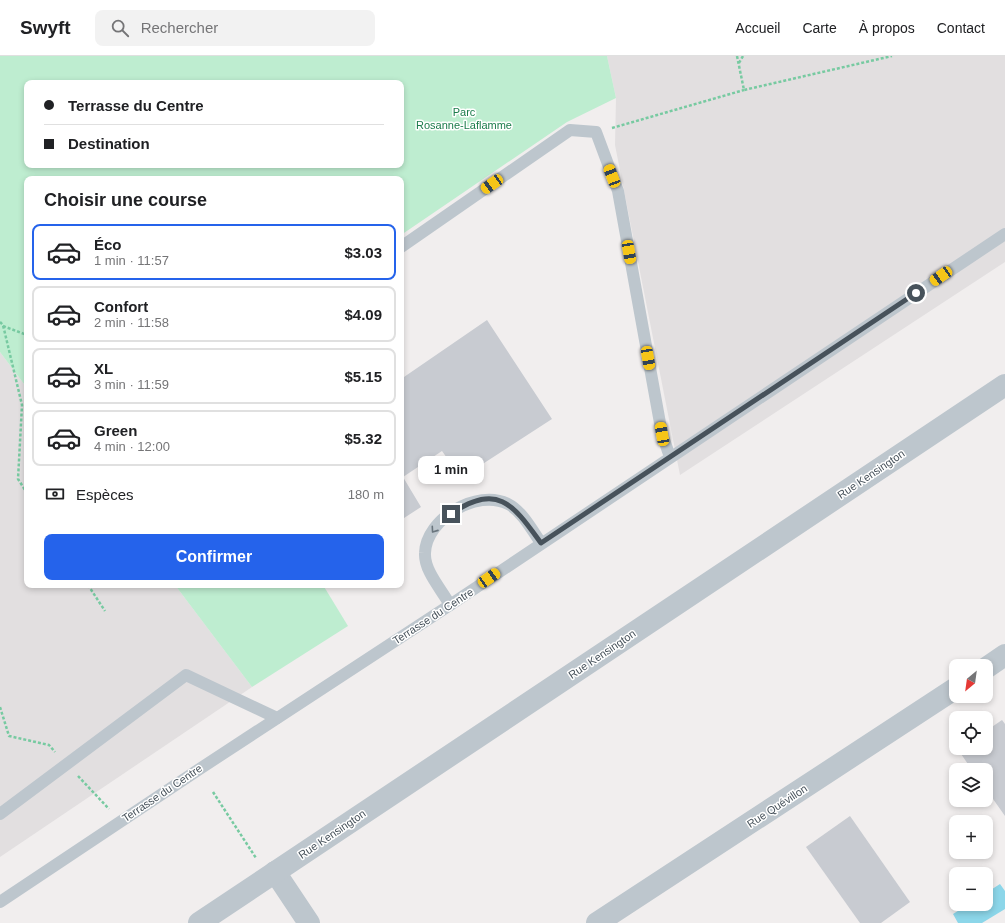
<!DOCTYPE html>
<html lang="fr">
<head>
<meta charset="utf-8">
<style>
	body { margin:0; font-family:Arial,sans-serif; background:#f2f2f2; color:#202124; height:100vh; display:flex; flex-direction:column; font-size:15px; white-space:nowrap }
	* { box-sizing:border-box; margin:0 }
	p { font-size:13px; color:#757577 }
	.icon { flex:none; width:22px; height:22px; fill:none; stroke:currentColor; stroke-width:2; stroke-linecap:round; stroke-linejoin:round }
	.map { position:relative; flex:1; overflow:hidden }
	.drawer { position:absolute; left:24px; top:120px; width:380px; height:412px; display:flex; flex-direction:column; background:#fff; border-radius:8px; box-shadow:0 2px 6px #0003 }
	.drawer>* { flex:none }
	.hud { position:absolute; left:24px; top:24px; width:380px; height:88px; border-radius:8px; box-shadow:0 2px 6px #0003; display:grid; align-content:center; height:88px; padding:0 20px; background:#fff }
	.needle { width:26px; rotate:209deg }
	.buttons { position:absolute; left:949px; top:603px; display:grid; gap:8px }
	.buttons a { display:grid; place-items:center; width:44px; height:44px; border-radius:8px; background:#fff; box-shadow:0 2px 6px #0003; font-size:20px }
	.end { position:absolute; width:18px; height:18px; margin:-9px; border:5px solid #47525b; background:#fff; box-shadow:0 0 0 2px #fff }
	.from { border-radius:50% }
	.bubble { position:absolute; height:28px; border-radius:8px; background:#fff; box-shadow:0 2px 6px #0003; font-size:13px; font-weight:800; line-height:28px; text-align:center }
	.car { position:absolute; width:12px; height:24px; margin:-12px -6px; border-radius:5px; box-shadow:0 0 3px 1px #0007; background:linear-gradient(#f5c518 24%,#345 0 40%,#f5c518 0 76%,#345 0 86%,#f5c518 0) }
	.hud b { display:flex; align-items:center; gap:14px; height:38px; font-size:15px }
	.hud b+b { border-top:1px solid #e0e0e0 }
	.hud i { width:10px; height:10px; background:#202124 }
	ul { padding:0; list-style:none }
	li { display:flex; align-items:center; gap:12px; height:56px; margin:0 8px 6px; padding:0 12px; border:2px solid #e0e0e0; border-radius:8px }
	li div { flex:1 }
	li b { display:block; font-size:15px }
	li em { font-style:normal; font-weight:800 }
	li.active { border-color:#2563eb }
	li>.icon { width:36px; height:36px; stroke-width:1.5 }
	h2 { padding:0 20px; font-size:18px; line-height:48px }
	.pay { display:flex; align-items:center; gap:10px; height:44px; padding:0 20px; font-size:15px }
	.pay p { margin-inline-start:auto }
	.action { display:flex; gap:8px; margin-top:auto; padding:8px 20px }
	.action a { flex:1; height:46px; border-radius:8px; background:#2563eb; color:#fff; font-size:16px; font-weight:800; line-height:46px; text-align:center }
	header { display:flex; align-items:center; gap:24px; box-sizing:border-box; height:56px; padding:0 20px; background:#fff; border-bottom:1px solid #e0e0e0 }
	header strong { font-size:19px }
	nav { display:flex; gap:22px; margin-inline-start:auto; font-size:14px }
	.search { width:280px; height:36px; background:#f2f2f2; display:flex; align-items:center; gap:10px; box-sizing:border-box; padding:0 14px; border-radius:8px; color:#757577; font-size:15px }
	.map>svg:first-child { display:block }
</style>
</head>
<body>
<header>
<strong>Swyft</strong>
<div class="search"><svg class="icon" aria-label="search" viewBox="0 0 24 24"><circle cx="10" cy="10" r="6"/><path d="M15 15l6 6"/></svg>Rechercher</div>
<nav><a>Accueil</a><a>Carte</a><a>À propos</a><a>Contact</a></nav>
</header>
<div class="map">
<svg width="1005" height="867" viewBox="0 0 1005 867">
	<rect width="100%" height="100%" fill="#f1eeee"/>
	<g fill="#e2dfe0">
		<polygon points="607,0 1005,0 1005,206 680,419 615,89 616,42"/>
		<polygon points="0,296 27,332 27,529 175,529 252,631 0,801"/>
	</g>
	<g fill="#beedd0" fill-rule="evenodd">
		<path d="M0 0H607L616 42 567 66 401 179V123H27V332L0 296ZM27 27H401V109H27Z"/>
		<polygon points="175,529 323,529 348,570 252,631"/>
	</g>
	<polygon fill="#8cd6e9" points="1000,828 1005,835 1005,853 982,867 958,867 953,858 969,848 986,848 986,837"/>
	<g fill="#c8cbd1">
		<polygon points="487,264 552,363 461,422 442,395 403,421 421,451 401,464 401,317 404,321"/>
		<polygon points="1002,664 1005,668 1005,760 986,733 986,714 972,714 959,695 962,692 986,692 986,675"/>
		<polygon points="850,760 910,846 881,867 860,867 806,791"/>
	</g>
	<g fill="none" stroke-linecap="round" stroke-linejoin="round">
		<g stroke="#77caa1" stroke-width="2.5" stroke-dasharray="3 2" stroke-linecap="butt">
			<polyline points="737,0 744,34 892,0"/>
			<polyline points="739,7 743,0"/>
			<polyline points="612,72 744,34"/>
			<polyline points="0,266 3,269 22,349 18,423 27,437"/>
			<polyline points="3,270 27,279"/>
			<polyline points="88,529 105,555"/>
			<polyline points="0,651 9,680 49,689 55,696"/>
			<polyline points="78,720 109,753"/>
			<polyline points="213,736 256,802"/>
		</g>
		<g stroke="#bdc6cd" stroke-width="12">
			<polyline points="401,191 570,74 596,76 618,135 662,378 670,401"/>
			<path d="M450 549C442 534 424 515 425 497 426 463 477 432 508 448 522 455 532 474 541 487"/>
			<polyline points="0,758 186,619 277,662"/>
			<polyline points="0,846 198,714 450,549 1005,178"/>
		</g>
		<g stroke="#bdc6cd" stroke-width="22">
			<polyline points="986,612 1005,599"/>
			<polyline points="275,816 309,867"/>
			<polyline points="199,867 1005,329"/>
			<polyline points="597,867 956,632"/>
		</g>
	</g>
	<defs><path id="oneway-chevron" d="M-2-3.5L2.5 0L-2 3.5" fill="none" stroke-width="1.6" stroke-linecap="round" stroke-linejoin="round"/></defs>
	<use stroke="#6a757d" href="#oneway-chevron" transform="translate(434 474) rotate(125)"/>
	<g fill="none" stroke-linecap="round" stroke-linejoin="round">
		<path stroke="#47525b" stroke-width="5" d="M451 458C498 425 514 450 541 487L916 237"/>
	</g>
	<g text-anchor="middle" stroke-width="3" stroke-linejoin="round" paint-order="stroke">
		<g font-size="11" fill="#1a7b4a" stroke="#fff">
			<text x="464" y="60">Parc<tspan x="464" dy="13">Rosanne-Laflamme</tspan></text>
		</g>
		<g font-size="11" fill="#47525b" stroke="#fff">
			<text transform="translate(871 418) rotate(-34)" y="4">Rue Kensington</text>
			<text transform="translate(433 560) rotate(-33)" y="4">Terrasse du Centre</text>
			<text transform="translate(602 598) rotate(-34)" y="4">Rue Kensington</text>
			<text transform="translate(162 737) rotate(-34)" y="4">Terrasse du Centre</text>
			<text transform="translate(777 750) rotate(-33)" y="4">Rue Quévillon</text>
			<text transform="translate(332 778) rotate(-34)" y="4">Rue Kensington</text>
		</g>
	</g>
</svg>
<div class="buttons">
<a><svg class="needle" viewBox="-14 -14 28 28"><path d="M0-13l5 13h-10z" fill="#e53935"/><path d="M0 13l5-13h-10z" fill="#757577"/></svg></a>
<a><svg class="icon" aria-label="locate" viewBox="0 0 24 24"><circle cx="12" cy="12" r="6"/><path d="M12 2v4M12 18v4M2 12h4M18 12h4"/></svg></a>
<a><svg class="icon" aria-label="layers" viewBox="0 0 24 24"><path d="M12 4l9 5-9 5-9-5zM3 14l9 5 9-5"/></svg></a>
<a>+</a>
<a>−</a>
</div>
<i class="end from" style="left:916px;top:237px"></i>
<i class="end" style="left:451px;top:458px"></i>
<div class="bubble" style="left:418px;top:400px;width:66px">1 min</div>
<i class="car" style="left:612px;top:120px;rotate:339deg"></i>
<i class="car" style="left:492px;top:128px;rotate:235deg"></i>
<i class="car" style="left:629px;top:196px;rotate:170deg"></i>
<i class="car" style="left:941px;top:220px;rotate:236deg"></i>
<i class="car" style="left:648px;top:302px;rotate:170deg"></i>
<i class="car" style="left:662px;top:378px;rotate:350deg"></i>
<i class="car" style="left:489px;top:522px;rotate:56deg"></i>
<div class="hud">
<b><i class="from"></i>Terrasse du Centre</b>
<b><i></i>Destination</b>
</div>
<section class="drawer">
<h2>Choisir une course</h2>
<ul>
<li class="active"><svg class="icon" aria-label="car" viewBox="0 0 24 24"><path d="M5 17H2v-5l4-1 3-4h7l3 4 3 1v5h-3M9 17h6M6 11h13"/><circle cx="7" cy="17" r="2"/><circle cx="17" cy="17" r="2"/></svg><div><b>Éco</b><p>1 min · 11:57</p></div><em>$3.03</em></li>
<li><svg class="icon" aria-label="car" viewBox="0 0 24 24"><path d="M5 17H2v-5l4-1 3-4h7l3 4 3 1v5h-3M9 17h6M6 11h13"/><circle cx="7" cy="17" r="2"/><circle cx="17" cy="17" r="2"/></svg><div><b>Confort</b><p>2 min · 11:58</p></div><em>$4.09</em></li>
<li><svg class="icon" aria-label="car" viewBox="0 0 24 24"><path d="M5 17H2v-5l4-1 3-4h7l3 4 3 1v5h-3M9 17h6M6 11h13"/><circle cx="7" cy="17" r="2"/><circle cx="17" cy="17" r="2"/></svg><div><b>XL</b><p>3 min · 11:59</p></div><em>$5.15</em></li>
<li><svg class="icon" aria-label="car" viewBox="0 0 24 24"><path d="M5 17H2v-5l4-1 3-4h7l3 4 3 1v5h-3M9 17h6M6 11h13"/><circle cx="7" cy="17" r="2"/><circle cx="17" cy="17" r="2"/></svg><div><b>Green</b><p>4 min · 12:00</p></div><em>$5.32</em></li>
</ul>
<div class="pay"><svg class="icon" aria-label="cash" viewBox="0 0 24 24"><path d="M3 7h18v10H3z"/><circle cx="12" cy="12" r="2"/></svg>Espèces<p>180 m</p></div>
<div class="action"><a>Confirmer</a></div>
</section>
</div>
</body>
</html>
